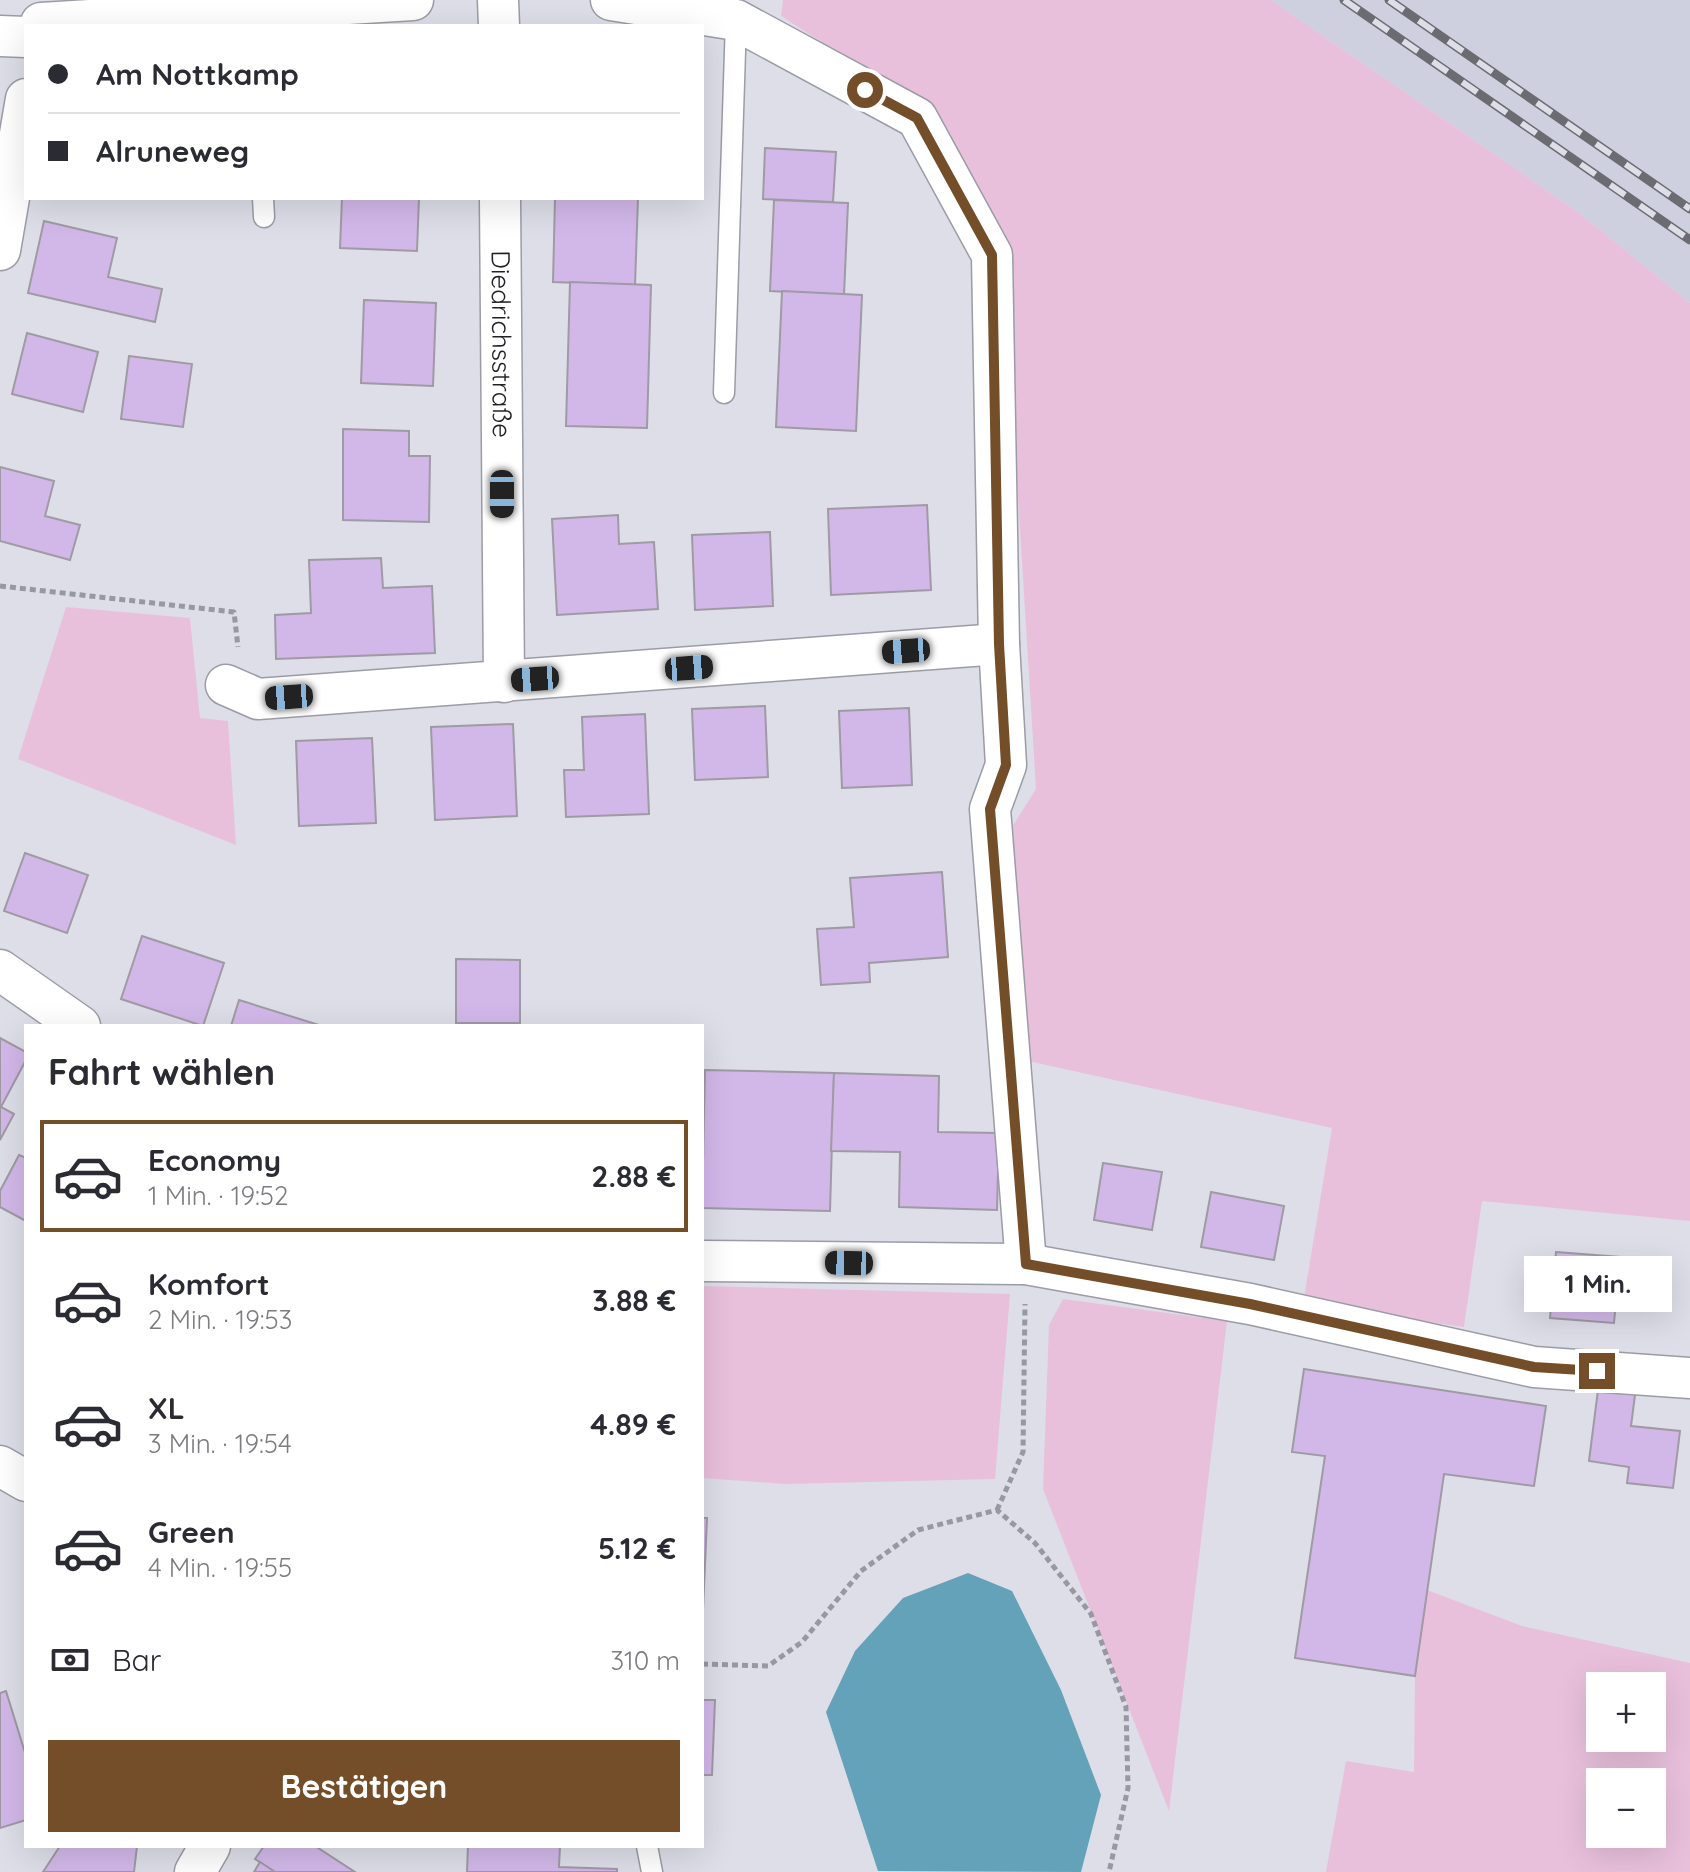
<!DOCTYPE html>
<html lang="de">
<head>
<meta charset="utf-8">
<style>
	body { margin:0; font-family:Quicksand,sans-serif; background:#f7f7f7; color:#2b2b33; height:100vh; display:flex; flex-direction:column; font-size:30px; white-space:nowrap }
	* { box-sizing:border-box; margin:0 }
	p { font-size:26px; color:#7c7c81 }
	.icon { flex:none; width:44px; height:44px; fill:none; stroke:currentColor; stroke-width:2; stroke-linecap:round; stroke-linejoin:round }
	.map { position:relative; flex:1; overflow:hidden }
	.drawer { position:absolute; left:24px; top:1024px; width:680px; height:824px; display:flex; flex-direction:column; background:#fff; border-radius:0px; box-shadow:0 8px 32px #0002 }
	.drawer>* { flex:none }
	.top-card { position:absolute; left:24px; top:24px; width:680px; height:176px; border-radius:0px; box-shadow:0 8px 32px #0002; display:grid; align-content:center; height:176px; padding:0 24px; background:#fff }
	.controls { position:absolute; left:1586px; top:1672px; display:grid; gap:16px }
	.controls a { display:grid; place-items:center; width:80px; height:80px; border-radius:0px; background:#fff; box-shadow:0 8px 32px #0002; font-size:40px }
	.end { position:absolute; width:36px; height:36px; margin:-18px; border:10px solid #734e29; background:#fff; box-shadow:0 0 0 4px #fff }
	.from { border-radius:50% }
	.bubble { position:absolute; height:56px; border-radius:0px; background:#fff; box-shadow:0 8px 32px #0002; font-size:26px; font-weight:800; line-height:56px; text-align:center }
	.car { position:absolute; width:24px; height:48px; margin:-24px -12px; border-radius:10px; box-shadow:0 0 6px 2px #0007; background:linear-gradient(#222 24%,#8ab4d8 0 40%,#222 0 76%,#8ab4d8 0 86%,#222 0) }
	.top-card b { display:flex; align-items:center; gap:28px; height:76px; font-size:30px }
	.top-card b+b { border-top:2px solid #e1e1e2 }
	.top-card i { width:20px; height:20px; background:#2b2b33 }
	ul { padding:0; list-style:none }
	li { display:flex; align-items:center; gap:24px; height:112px; margin:0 16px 12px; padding:0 8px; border:4px solid transparent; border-radius:0px }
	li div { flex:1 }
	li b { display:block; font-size:30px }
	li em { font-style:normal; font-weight:800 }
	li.on { border-color:#734e29 }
	li>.icon { width:72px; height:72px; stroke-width:1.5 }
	h2 { padding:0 24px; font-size:36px; line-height:96px }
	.pay { display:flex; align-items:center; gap:20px; height:88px; padding:0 24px; font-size:30px }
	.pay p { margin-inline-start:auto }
	.action { display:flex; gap:16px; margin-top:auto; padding:16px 24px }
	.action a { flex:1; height:92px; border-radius:0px; background:#734e29; color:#fff; font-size:32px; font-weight:800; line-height:92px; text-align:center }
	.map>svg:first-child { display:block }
</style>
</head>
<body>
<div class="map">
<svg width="1690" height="1872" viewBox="0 0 1690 1872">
	<rect width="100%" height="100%" fill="#dddee8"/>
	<polygon fill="#ced0e0" points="1271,0 1690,0 1690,303 1578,212"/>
	<g fill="#e9c0dc" fill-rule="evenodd">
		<polygon points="783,0 1271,0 1578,212 1690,303 1690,1221 1482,1201 1464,1327 1303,1304 1332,1128 1028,1061 1007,835 1036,789 1002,236 924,108 781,16"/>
		<polygon points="66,607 190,618 200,718 228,721 236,845 18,759"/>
		<polygon points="702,1286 1010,1294 995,1479 785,1484 702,1478"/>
		<polygon points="1063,1299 1227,1321 1169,1811 1043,1489 1049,1325"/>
		<path d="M1427 1590 1522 1626 1690 1663V1872H1326L1346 1761 1414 1772 1415 1676ZM1600 1686H1652V1738H1600ZM1600 1782H1652V1834H1600Z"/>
	</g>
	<polygon fill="#63a2b9" points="968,1573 1012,1591 1061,1690 1101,1795 1081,1872 878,1871 826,1712 855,1651 903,1598"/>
	<g fill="#d2b8e9" stroke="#9f9aa3" stroke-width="2">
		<polygon points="765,148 836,152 833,202 763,199"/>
		<polygon points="342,198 419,198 417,251 340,248"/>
		<polygon points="555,198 638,198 635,285 553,282"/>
		<polygon points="774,200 848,203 844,295 770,291"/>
		<polygon points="44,221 117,238 108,277 162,289 155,322 28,293"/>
		<polygon points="570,282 651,285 647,428 566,426"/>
		<polygon points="782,291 862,295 856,431 776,427"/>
		<polygon points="364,300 436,303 433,386 361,383"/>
		<polygon points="27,333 98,352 83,412 12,394"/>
		<polygon points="129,356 192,364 183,427 121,419"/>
		<polygon points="343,429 409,431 409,456 430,456 429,522 343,520"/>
		<polygon points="0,467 54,481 45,516 80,525 70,560 0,541"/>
		<polygon points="927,505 931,590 831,595 828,509"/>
		<polygon points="618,515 619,544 654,542 658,609 557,615 552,519"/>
		<polygon points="770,532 773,606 695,610 692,535"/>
		<polygon points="381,558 383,588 432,586 435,653 276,659 275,615 311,613 309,560"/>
		<polygon points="765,706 768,777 695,780 692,709"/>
		<polygon points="909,708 912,785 842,788 839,711"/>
		<polygon points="645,714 649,814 566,817 564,770 584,770 582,717"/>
		<polygon points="513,724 517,816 435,820 431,727"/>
		<polygon points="372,738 376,823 299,826 296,741"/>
		<polygon points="25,853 88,875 67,933 4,911"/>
		<polygon points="942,872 948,957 869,963 870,982 821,985 817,929 854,927 850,878"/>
		<polygon points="142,936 224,963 203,1026 121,999"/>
		<polygon points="456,959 520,960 520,1023 456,1023"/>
		<polygon points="239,1000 322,1026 231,1026"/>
		<polygon points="0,1038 26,1052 26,1060 1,1107 14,1114 0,1140"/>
		<polygon points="705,1070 834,1073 830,1211 702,1208"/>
		<polygon points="834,1073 939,1076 938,1132 999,1133 997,1210 899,1207 900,1152 831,1151"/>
		<polygon points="19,1155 26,1158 26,1221 0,1207 0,1191"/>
		<polygon points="1103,1163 1162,1172 1152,1230 1094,1220"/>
		<polygon points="1211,1192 1284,1206 1274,1260 1201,1247"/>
		<polygon points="1556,1252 1620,1257 1614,1323 1550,1318"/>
		<polygon points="1304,1369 1546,1406 1534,1486 1444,1474 1415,1676 1295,1658 1325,1456 1292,1452"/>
		<polygon points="1599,1382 1636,1387 1631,1426 1680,1431 1673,1488 1627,1483 1629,1467 1589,1461"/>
		<polygon points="702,1518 707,1518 703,1610 702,1610"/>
		<polygon points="6,1691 26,1756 26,1820 0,1828 0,1693"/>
		<polygon points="702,1700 715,1700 712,1775 702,1775"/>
		<polygon points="60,1846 137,1846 134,1872 43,1872"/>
		<polygon points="264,1846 315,1846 355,1872 275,1872 255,1859"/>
		<polygon points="468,1846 560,1846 559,1867 617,1869 617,1872 467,1872"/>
		<polygon points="260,1862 275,1872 254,1872"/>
	</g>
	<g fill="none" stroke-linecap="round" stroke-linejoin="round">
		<g stroke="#9b9ca5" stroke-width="23">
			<g id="service">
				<polyline points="263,198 264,217"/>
				<polyline points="724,393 736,20"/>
				<polyline points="647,1846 652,1872"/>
			</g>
		</g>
		<g stroke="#9b9ca5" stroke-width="43">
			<g id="minor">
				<polyline points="498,0 499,26"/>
				<polyline points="611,0 736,20 917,118 992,255 999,644 1006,765 990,809 1026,1264"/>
				<polyline points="41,23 413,0"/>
				<polyline points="0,36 26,37"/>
				<path id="s1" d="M500 198 504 682"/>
				<polyline points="0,250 26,99"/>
				<polyline points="226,685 258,699 999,644"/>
				<polyline points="0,970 80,1026"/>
				<polyline points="702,1261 1026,1264 1250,1304 1534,1367 1690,1378"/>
				<polyline points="0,1466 26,1481"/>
				<polyline points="195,1872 210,1846"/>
			</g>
		</g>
		<g stroke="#9798a0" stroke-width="5" stroke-dasharray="6 4" stroke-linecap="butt">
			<polyline points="0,586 234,612 238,647"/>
			<polyline points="997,1510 1023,1452 1025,1304"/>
			<polyline points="702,1664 768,1666 802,1642 861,1571 918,1530 997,1510 1035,1543 1091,1614 1126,1707 1128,1788 1109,1872"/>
		</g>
		<use href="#service" stroke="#fff" stroke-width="20"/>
		<use href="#minor" stroke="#fff" stroke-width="40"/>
		<g stroke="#6b6c72" stroke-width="9">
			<g id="rail">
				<polyline points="1344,0 1690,240"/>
				<polyline points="1389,0 1690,209"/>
			</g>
		</g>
		<use href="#rail" stroke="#dddee8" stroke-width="6" stroke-dasharray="18" stroke-linecap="butt"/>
	</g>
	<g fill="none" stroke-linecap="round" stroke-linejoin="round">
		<polyline stroke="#734e29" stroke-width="10" points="865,90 917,118 992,255 999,644 1006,765 990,809 1026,1264 1250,1304 1534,1367 1597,1371"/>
	</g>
	<g text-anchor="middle" stroke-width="8" stroke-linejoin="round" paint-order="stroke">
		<g font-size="26" fill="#1f2023" stroke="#dddee8">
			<text dy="9" stroke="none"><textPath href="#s1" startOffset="146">Diedrichsstraße</textPath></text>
		</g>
	</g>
</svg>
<div class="controls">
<a>+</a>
<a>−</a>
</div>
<i class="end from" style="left:865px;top:90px"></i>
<i class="end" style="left:1597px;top:1371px"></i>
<div class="bubble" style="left:1524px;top:1256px;width:148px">1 Min.</div>
<i class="car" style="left:502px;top:494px;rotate:180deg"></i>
<i class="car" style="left:906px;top:651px;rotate:266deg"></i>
<i class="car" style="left:689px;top:668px;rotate:86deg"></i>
<i class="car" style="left:535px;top:679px;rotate:266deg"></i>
<i class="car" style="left:289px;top:697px;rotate:266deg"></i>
<i class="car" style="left:849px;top:1263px;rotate:271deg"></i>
<div class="top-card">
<b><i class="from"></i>Am Nottkamp</b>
<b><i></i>Alruneweg</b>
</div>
<section class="drawer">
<h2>Fahrt wählen</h2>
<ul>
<li class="on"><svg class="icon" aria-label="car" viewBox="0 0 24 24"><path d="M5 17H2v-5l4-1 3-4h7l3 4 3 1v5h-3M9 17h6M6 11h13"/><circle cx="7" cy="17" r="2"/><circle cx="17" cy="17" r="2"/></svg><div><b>Economy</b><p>1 Min. · 19:52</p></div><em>2.88 €</em></li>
<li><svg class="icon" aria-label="car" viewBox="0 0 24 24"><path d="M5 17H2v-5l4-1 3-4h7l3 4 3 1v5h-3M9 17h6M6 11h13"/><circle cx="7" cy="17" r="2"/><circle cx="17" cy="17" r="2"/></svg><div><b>Komfort</b><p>2 Min. · 19:53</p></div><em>3.88 €</em></li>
<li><svg class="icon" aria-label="car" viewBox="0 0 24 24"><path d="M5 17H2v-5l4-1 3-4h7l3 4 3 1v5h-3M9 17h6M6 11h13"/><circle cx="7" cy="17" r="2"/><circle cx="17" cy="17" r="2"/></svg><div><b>XL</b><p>3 Min. · 19:54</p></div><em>4.89 €</em></li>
<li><svg class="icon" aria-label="car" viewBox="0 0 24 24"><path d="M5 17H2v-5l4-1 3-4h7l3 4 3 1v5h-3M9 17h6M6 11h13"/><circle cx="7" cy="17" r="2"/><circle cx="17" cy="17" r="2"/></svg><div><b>Green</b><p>4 Min. · 19:55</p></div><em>5.12 €</em></li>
</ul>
<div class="pay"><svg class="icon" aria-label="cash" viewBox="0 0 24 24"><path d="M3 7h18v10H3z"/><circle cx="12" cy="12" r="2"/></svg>Bar<p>310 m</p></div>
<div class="action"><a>Bestätigen</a></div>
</section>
</div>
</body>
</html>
